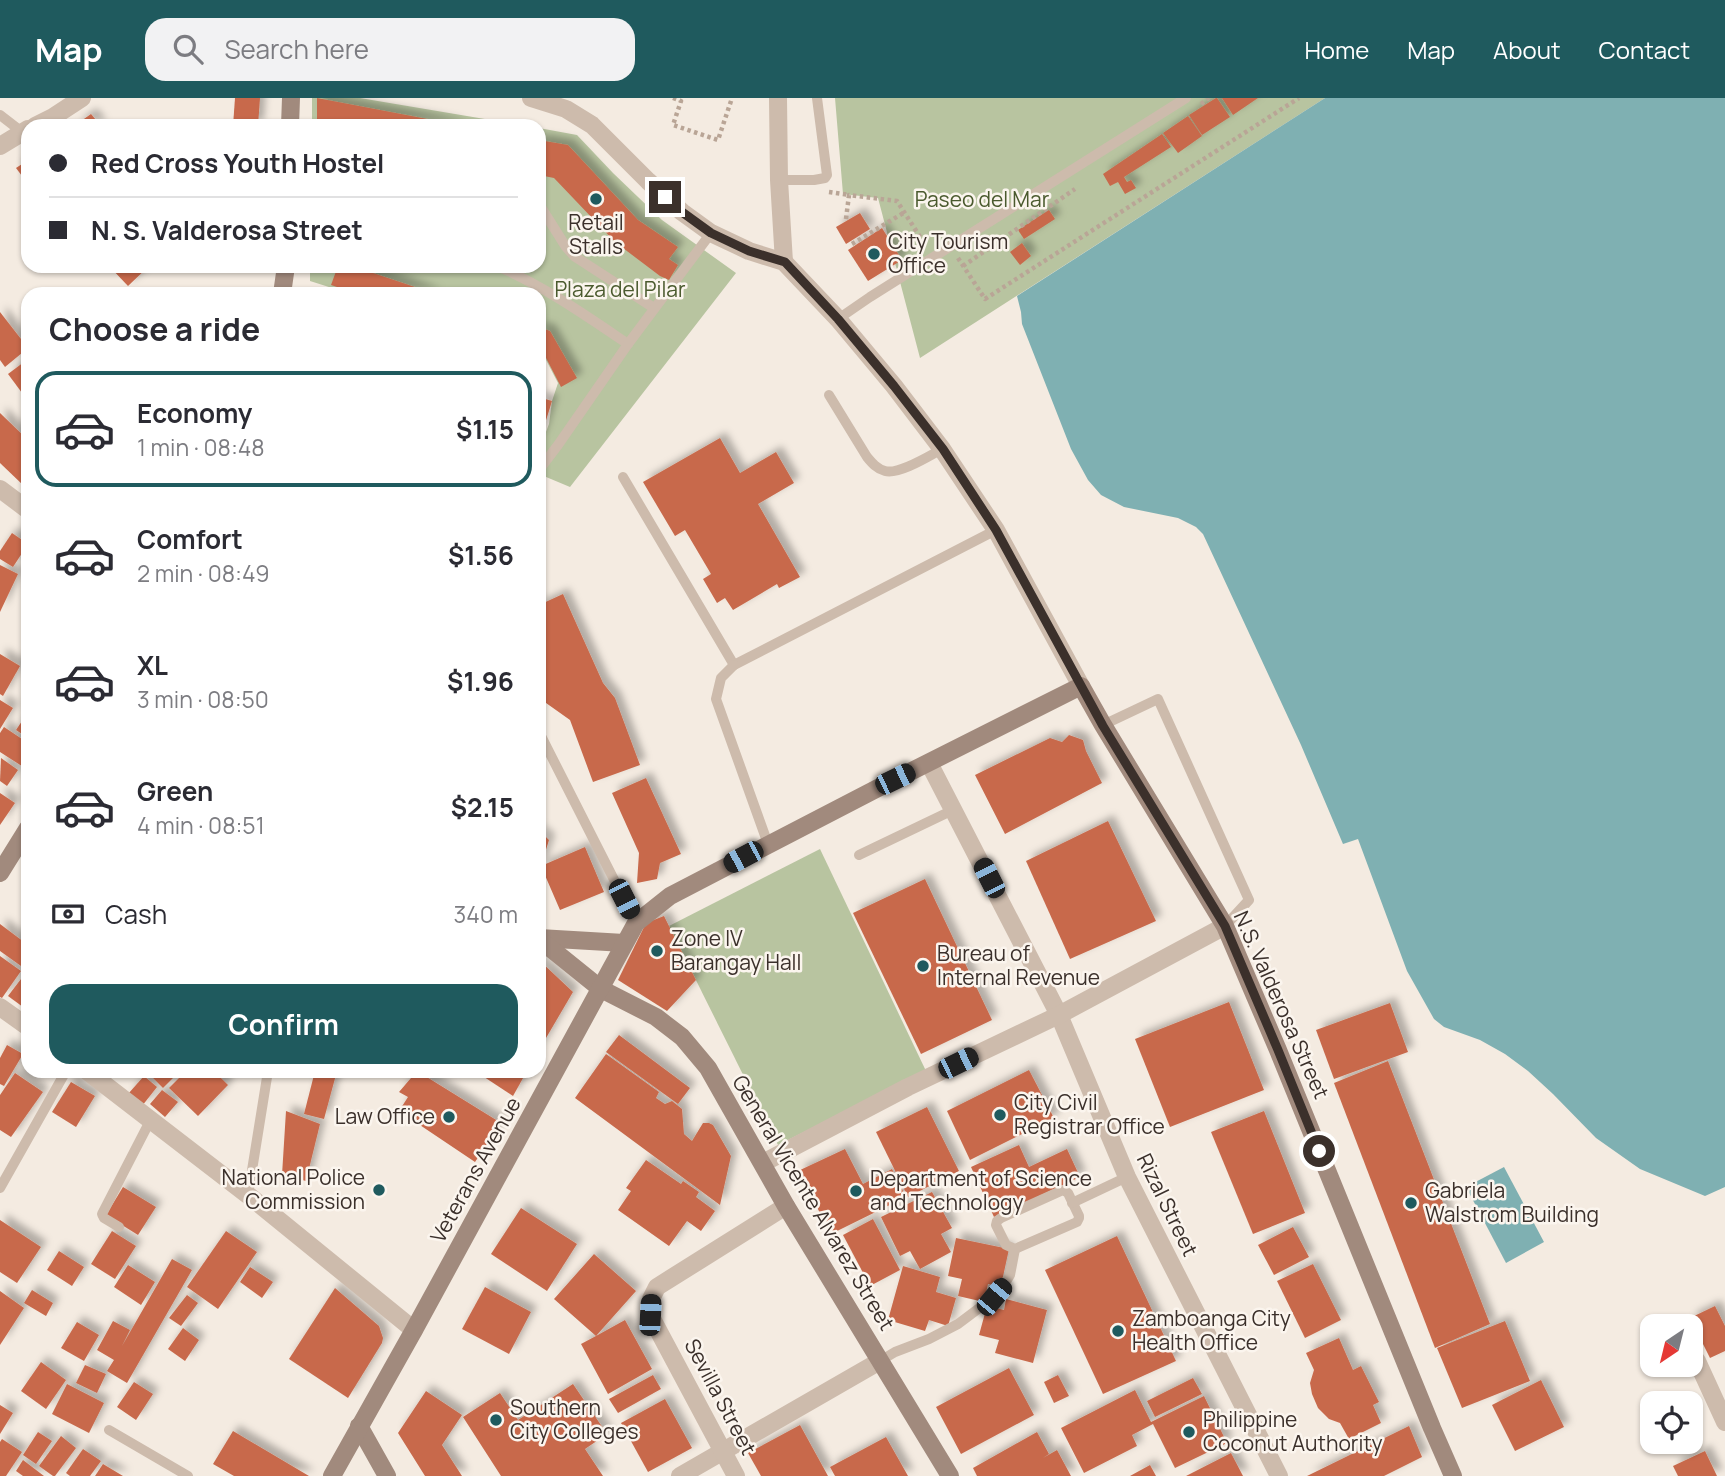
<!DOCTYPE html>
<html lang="en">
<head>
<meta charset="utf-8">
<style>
	body { margin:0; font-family:Manrope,sans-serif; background:#f2f2f3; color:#2b2b33; height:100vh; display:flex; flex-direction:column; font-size:26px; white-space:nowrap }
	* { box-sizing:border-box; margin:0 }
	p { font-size:23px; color:#7c7c81 }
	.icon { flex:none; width:38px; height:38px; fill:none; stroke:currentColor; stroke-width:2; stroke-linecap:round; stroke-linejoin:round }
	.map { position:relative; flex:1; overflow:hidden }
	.side { position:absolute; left:21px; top:189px; width:525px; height:791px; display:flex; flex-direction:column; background:#fff; border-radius:21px; box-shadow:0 2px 5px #0004 }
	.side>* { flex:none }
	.banner { position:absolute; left:21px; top:21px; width:525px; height:154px; border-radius:21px; box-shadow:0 2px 5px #0004; display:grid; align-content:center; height:154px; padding:0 28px; background:#fff }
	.needle { width:46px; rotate:215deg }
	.controls { position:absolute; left:1640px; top:1216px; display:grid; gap:14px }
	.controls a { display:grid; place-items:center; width:63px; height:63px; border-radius:14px; background:#fff; box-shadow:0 2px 5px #0004; font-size:35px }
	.end { position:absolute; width:32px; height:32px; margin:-16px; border:9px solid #3b302b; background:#fff; box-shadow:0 0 0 4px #fff }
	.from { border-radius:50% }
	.car { position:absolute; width:21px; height:42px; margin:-21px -10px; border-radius:9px; box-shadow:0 0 5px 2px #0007; background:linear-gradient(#222 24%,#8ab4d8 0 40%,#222 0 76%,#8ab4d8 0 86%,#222 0) }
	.banner b { display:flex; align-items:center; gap:24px; height:66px; font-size:26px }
	.banner b+b { border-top:2px solid #e1e1e2 }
	.banner i { width:18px; height:18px; background:#2b2b33 }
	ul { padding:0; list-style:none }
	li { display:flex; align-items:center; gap:21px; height:116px; margin:0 14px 10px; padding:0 14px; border:4px solid transparent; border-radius:21px }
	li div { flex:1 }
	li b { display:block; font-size:26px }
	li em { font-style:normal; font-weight:700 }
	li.current { border-color:#1f5a5e }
	li>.icon { width:63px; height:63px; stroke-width:1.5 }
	h2 { padding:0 28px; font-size:32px; line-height:84px }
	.pay { display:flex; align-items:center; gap:18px; height:77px; padding:0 28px; font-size:26px }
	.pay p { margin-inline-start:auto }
	.action { display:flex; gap:14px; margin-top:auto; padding:14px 28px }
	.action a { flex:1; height:80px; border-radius:21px; background:#1f5a5e; color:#fff; font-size:28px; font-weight:700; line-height:80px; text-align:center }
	header { display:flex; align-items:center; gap:42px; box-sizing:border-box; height:98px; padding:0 35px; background:#1f5a5e; color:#fff }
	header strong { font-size:33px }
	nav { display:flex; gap:38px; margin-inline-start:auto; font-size:24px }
	.search { width:490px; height:63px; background:#f2f2f3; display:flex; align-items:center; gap:18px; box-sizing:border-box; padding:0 24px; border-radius:21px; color:#7c7c81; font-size:26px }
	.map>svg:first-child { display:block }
</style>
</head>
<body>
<header>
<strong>Map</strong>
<div class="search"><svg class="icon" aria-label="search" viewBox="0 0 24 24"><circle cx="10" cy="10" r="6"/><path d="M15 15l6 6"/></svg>Search here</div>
<nav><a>Home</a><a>Map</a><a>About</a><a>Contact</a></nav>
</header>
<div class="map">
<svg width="1725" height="1378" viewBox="0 0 1725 1378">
	<defs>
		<filter id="shadow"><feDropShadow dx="6" dy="-6" stdDeviation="3.5" flood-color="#0004"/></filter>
	</defs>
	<rect width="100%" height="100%" fill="#f4ebe1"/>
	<g fill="#b8c4a0">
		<polygon points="312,0 360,0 526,28 312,28"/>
		<polygon points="835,0 1325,0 920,260 878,100 843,96"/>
		<polygon points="539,30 577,37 613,75 662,122 736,175 570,389 539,376 539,352 549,326 552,303 558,285 545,260 539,258 539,196 351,196 310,183 310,168 539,168"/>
		<polygon points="820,751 926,973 778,1047 669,828"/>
	</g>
	<g fill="#7fb0b2">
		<polygon points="1325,0 1725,0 1725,1089 1705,1098 1640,1071 1596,1040 1553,996 1528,973 1505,956 1480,942 1444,929 1434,921 1407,873 1358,741 1343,746 1301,647 1203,436 1196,429 1178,420 1124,409 1101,397 1088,382 1071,351 1022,226 1021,214 1017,198"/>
		<polygon points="1504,1069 1544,1144 1506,1165 1466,1089"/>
	</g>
	<g fill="#c8694b" filter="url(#shadow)">
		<polygon points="235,0 260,0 258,28 233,28"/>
		<polygon points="317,0 459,27 459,28 317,28"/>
		<polygon points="1216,0 1217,0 1230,19 1202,37 1189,17"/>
		<polygon points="1222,0 1258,0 1233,17"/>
		<polygon points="91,16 101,28 74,28"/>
		<polygon points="1188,18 1202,38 1178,55 1163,35"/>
		<polygon points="1162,36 1171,49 1124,79 1127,84 1131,82 1136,90 1125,96 1118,84 1110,88 1103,76"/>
		<polygon points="539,42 568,47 638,122 678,149 669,161 678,167 669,182 660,178 615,144 554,80 539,77"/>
		<polygon points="28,62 28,86 16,70"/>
		<polygon points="1049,112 1055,121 1024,141 1018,132"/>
		<polygon points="860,115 870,131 846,146 836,129"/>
		<polygon points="882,130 902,162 868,183 848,152"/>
		<polygon points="1022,145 1031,158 1020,167 1010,154"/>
		<polygon points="109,168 149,168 128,188"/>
		<polygon points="338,168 352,168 436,196 358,196 331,187"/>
		<polygon points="0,214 28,250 5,269 0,262"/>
		<polygon points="539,229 550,233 577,280 561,289 545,258 539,255"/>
		<polygon points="28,261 28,303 8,276"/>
		<polygon points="539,299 552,303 540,342 539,342"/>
		<polygon points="0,315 28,342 28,383 24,388 0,365"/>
		<polygon points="720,340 740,375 776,354 794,385 758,406 800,479 779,490 777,486 733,512 725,500 717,505 703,481 711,476 685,432 675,438 643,384"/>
		<polygon points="12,435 28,446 13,469 0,461 0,453"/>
		<polygon points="0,467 18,476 0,514"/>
		<polygon points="563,496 603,585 615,600 640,667 593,684 570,622 539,600 539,507"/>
		<polygon points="0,556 20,568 3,598 0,596"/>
		<polygon points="0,602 13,610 0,631"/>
		<polygon points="28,614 28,640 16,632"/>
		<polygon points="4,629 28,645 28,672 0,654 0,635"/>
		<polygon points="1069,637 1083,642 1086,653 1102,685 1005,736 975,677 1050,640 1062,644"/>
		<polygon points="1,660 18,672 7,688 0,683"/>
		<polygon points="646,680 681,756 660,765 657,781 637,785 639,755 612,695"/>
		<polygon points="0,695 15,705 0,727"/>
		<polygon points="1108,723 1156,823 1070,861 1026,763"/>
		<polygon points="539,732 549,742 541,768 585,749 604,794 560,812 541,768 539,768"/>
		<polygon points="925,781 992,922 921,956 853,815"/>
		<polygon points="664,818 696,882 667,913 618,882 646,825"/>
		<polygon points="0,826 28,847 28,859 21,868 0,853"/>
		<polygon points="0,858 21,873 2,900 0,899"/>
		<polygon points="539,862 573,894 539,952"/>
		<polygon points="21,881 28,887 28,903 23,909 8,898"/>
		<polygon points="1229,904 1264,992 1170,1029 1135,941"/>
		<polygon points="1390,905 1408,954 1334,981 1316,932"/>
		<polygon points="619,937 690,990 678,1006 606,954"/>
		<polygon points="7,947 23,956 4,988 0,986 0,960"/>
		<polygon points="606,956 659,994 656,1000 665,1006 672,1003 682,1011 684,1036 692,1043 703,1025 709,1025 713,1027 731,1058 720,1107 575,1000"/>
		<polygon points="1388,963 1490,1226 1435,1250 1334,985"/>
		<polygon points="1029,972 1054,1020 970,1062 947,1013"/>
		<polygon points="146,973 167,973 174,979 163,990"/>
		<polygon points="186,973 214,973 228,987 198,1018 169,990"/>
		<polygon points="229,973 259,973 259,980 229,979"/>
		<polygon points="315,973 337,973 324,1021 304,1016"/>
		<polygon points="417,973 501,1025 475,1064 399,1013 408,999 399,994"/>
		<polygon points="475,973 527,973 513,998"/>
		<polygon points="15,975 43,994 11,1039 0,1032 0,997"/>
		<polygon points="144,978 157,989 142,1008 128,996"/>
		<polygon points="71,984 95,998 76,1029 52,1014"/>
		<polygon points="162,992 178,1004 165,1019 150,1006"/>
		<polygon points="927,1009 959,1073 908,1099 876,1034"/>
		<polygon points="286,1013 320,1026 306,1083 282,1077"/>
		<polygon points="1264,1013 1305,1115 1253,1136 1211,1034"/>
		<polygon points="1019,1047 1029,1069 1067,1051 1080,1079 994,1119 971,1069"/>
		<polygon points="845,1051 863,1086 892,1071 906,1099 831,1136 798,1073"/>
		<polygon points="646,1062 681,1086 683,1083 699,1094 696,1099 715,1113 701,1133 687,1123 669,1148 618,1112 631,1093 626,1090"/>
		<polygon points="123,1089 156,1109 138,1137 106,1117"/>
		<polygon points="932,1094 952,1130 941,1136 951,1154 920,1171 910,1153 900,1158 881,1119"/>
		<polygon points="521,1110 577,1146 547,1193 491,1156"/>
		<polygon points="873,1121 900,1172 870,1188 843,1137"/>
		<polygon points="0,1122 41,1149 17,1185 0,1174"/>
		<polygon points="1293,1129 1309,1159 1274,1177 1258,1147"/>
		<polygon points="112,1133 136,1148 115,1181 91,1166"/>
		<polygon points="226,1133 257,1154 218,1211 187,1189"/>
		<polygon points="1117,1138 1176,1263 1103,1296 1045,1172"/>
		<polygon points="956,1140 1009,1151 1001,1188 988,1186 984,1204 958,1198 962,1181 948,1178"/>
		<polygon points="59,1153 84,1169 72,1188 47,1172"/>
		<polygon points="594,1156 636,1193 596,1238 625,1222 652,1271 608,1296 581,1246 596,1238 554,1201"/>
		<polygon points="172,1161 192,1172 127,1285 107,1273 114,1262 97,1252 113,1223 130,1232 122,1248"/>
		<polygon points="1313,1166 1341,1222 1305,1240 1277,1183"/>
		<polygon points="128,1167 155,1184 141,1207 114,1189"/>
		<polygon points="903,1168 940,1179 936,1194 956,1200 948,1228 929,1222 925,1233 888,1222"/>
		<polygon points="250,1169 273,1184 262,1200 240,1184"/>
		<polygon points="485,1189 531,1214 509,1256 462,1231"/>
		<polygon points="335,1190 379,1228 383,1240 382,1245 348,1300 289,1261"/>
		<polygon points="32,1192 53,1205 46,1218 24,1205"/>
		<polygon points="0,1193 24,1210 0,1247"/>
		<polygon points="187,1197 198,1205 181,1228 169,1220"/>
		<polygon points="1006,1201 1047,1212 1033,1265 995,1255 999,1242 979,1237 987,1208 1004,1212"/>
		<polygon points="1715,1208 1725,1228 1725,1253 1710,1260 1690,1220"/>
		<polygon points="1505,1223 1530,1283 1462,1310 1437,1250"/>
		<polygon points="77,1224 99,1237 84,1263 61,1250"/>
		<polygon points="183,1230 199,1242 185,1263 168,1251"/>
		<polygon points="1339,1240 1353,1272 1361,1268 1379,1304 1373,1307 1381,1325 1349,1341 1340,1325 1329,1321 1318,1310 1312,1296 1310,1285 1314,1272 1306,1255"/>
		<polygon points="41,1264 66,1282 46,1311 21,1293"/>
		<polygon points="85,1267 106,1276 97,1295 76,1285"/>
		<polygon points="1009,1270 1034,1317 961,1356 936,1309"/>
		<polygon points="653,1277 661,1291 618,1315 609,1301"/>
		<polygon points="1058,1277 1069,1298 1054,1305 1044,1284"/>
		<polygon points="1193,1280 1202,1296 1155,1319 1147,1303"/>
		<polygon points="1541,1282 1564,1329 1515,1353 1492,1307"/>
		<polygon points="134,1284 153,1296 136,1322 117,1309"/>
		<polygon points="67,1286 104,1305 89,1335 52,1316"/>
		<polygon points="573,1286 607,1336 585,1351 603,1378 501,1378 463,1319 500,1295 518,1322"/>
		<polygon points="1135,1292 1151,1324 1204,1298 1227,1345 1175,1370 1153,1326 1132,1337 1137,1348 1084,1375 1061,1330"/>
		<polygon points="426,1293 462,1317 442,1347 462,1378 425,1378 398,1335"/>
		<polygon points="665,1301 692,1350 648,1374 621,1325"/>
		<polygon points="0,1307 13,1315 0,1336"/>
		<polygon points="800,1327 828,1378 761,1378 748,1355"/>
		<polygon points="1409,1328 1422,1359 1384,1378 1307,1378"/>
		<polygon points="233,1333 309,1378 234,1378 213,1366"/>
		<polygon points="38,1334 52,1343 36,1366 23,1357"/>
		<polygon points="1037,1334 1049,1356 1043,1360 1057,1352 1071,1378 977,1378 973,1370"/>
		<polygon points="61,1338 76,1350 55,1378 53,1378 39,1368"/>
		<polygon points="886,1339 908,1378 835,1378 830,1369"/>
		<polygon points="2,1341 22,1354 6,1378 0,1378 0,1344"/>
		<polygon points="83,1351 101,1363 90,1378 70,1378 66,1375"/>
		<polygon points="1705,1353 1717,1378 1678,1378 1673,1368"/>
		<polygon points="1231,1355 1243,1378 1186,1378"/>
		<polygon points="23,1362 44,1378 23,1378 16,1373"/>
		<polygon points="103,1366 123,1378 95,1378"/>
		<polygon points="1150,1367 1156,1378 1130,1378"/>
	</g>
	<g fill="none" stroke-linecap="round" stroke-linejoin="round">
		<g stroke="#b9a596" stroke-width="4.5" stroke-dasharray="3.5 3.5" stroke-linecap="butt">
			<polyline points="673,0 681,3 673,27 718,42 732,0"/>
			<polyline points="1201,6 1209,0"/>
			<polyline points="829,94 849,97"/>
			<polyline points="846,121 849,97 897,103 926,148"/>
			<polyline points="852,146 905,114"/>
			<polyline points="958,160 985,201 1299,0"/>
			<polyline points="963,168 1075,91"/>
		</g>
		<g stroke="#cdbbac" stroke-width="10">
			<polyline points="0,17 22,34"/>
			<polyline points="779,82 814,82 825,80 827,77 817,0"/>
			<polyline points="539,106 566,149 574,158 654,210"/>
			<path d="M497 168C544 188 585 217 628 246"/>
			<polyline points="838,221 870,199 1186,0"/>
			<path d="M829 297 867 359C872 365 877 371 885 373 899 377 929 358 942 351"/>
			<polyline points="539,372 558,347 628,246 711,135"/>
			<polyline points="623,379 734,567 996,432"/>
			<polyline points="734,567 721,580 716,601 768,746"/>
			<polyline points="1103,627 1158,601 1249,802 1225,828"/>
			<polyline points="539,634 636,825"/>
			<polyline points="859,757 953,712"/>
			<polyline points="0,1090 66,973"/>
			<polygon points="1063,1092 1068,1095 1079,1118 1079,1120 1077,1124 1015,1151 1006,1147 996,1127 997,1123 1001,1120"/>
			<polyline points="248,1097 268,973"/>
			<polyline points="1072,1105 1127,1079"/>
			<polyline points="119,1129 104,1120 102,1116 150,1023"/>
			<polyline points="880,1263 895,1254 929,1241 958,1226 994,1199 1004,1187 1010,1177 1015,1151"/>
			<polyline points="109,1332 188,1378"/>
		</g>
		<g stroke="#cdbbac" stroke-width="18">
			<polyline points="531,0 566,11 592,27 648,83 682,114 711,135 749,153 784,164 838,221 894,288 942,351 996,432 1081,588"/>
			<polyline points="778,0 779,82 784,164"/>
			<polyline points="35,28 53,19 82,0"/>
			<polyline points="0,48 28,31"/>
			<polyline points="0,391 28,412"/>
			<polyline points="929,665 1059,917 1127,1079 1279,1378"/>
			<polyline points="0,909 28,929"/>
			<polyline points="87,973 248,1097 414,1232"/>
			<polyline points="763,1065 908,989 1059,917 1225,828"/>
			<polyline points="1697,1263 1725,1324"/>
			<polyline points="680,1378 880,1263"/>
			<polyline points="736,1378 650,1217 651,1201 657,1189 786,1108"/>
		</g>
		<g stroke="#a18a7d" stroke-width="18">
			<polyline points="290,28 291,0"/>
			<polyline points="282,196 286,168"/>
			<polyline points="0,775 28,730"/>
			<polyline points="539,840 624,845"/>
			<polyline points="539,841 601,891 656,919 682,939 708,970 786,1108 950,1378"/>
			<polyline points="359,1328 387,1378"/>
			<polyline points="332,1378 414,1232 636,825 670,798 878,690 1081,588 1103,627 1225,828 1278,952 1432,1330 1453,1378"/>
		</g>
	</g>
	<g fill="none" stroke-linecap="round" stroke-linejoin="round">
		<polyline stroke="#3b302b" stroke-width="9" points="665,99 682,114 711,135 749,153 785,164 838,221 894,288 943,351 996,432 1103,628 1225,828 1278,952 1319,1053"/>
	</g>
	<g fill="#1f5a5e" stroke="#fbf5ee" stroke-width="2.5">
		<circle cx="596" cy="101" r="7"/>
		<circle cx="874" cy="156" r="7"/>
		<circle cx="657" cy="853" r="7"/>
		<circle cx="923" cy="868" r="7"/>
		<circle cx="1000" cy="1017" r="7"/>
		<circle cx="449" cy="1019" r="7"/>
		<circle cx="379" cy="1092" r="7"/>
		<circle cx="856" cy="1093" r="7"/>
		<circle cx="1411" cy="1105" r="7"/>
		<circle cx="1118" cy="1233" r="7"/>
		<circle cx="496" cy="1322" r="7"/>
		<circle cx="1189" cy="1334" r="7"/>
	</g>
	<g text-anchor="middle" stroke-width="5" stroke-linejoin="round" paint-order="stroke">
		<g font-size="21" fill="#4a5a2e" stroke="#fbf5ee">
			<text x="982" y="109">Paseo del Mar</text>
			<text x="620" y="199">Plaza del Pilar</text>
		</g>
		<g font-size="21" fill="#3b302b" stroke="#fbf5ee" text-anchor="start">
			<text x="596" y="132" text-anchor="middle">Retail<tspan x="596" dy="24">Stalls</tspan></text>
			<text x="888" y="151">City Tourism<tspan x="888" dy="24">Office</tspan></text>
			<text x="671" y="848">Zone IV<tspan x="671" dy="24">Barangay Hall</tspan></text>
			<text x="937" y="863">Bureau of<tspan x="937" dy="24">Internal Revenue</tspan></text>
			<text x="1014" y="1012">City Civil<tspan x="1014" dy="24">Registrar Office</tspan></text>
			<text x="435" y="1026" text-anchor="end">Law Office</text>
			<text x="365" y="1087" text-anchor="end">National Police<tspan x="365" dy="24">Commission</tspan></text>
			<text x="870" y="1088">Department of Science<tspan x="870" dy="24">and Technology</tspan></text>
			<text x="1425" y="1100">Gabriela<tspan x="1425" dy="24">Walstrom Building</tspan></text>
			<text x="1132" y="1228">Zamboanga City<tspan x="1132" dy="24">Health Office</tspan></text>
			<text x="510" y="1317">Southern<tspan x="510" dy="24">City Colleges</tspan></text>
			<text x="1203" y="1329">Philippine<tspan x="1203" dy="24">Coconut Authority</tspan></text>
		</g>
		<g font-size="21" fill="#3b302b" stroke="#fbf5ee">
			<text transform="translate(1281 907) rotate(66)" y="7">N.S. Valderosa Street</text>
			<text transform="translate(476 1072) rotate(-61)" y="7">Veterans Avenue</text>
			<text transform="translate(813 1105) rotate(59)" y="7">General Vicente Alvarez Street</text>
			<text transform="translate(1167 1107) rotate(64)" y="7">Rizal Street</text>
			<text transform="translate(720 1299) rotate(62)" y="7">Sevilla Street</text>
		</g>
	</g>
</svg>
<div class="controls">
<a><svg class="needle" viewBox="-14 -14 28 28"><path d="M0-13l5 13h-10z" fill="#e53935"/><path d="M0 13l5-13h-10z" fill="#7c7c81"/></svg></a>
<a><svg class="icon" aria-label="locate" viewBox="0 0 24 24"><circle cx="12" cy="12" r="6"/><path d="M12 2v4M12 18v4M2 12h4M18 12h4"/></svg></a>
</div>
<i class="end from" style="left:1319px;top:1053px"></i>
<i class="end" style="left:665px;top:99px"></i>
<i class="car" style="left:895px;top:681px;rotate:64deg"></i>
<i class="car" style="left:743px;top:759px;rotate:242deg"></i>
<i class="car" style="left:989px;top:780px;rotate:333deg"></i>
<i class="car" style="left:624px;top:801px;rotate:153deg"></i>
<i class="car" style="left:958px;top:965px;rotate:64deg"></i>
<i class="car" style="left:994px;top:1199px;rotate:40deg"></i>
<i class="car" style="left:650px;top:1217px;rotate:3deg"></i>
<div class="banner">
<b><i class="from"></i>Red Cross Youth Hostel</b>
<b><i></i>N. S. Valderosa Street</b>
</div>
<section class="side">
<h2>Choose a ride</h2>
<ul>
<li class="current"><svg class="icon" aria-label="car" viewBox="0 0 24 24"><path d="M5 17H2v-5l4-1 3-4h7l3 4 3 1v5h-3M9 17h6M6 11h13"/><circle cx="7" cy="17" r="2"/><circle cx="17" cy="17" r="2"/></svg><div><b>Economy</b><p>1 min · 08:48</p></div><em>$1.15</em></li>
<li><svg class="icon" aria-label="car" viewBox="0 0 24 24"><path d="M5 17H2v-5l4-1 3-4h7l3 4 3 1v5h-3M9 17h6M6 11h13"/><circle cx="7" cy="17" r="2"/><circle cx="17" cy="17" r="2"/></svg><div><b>Comfort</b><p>2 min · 08:49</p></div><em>$1.56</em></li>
<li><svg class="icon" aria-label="car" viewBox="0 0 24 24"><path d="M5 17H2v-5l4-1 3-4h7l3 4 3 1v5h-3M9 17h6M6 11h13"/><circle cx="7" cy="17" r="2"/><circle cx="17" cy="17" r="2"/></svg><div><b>XL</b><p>3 min · 08:50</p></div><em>$1.96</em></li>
<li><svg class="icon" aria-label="car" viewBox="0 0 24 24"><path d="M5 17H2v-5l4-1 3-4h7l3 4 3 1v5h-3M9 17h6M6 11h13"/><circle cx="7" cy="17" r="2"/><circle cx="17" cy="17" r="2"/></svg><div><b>Green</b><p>4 min · 08:51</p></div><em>$2.15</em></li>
</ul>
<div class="pay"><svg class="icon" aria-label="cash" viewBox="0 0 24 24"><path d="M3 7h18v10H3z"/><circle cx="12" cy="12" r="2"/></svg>Cash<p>340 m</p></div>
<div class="action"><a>Confirm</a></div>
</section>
</div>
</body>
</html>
